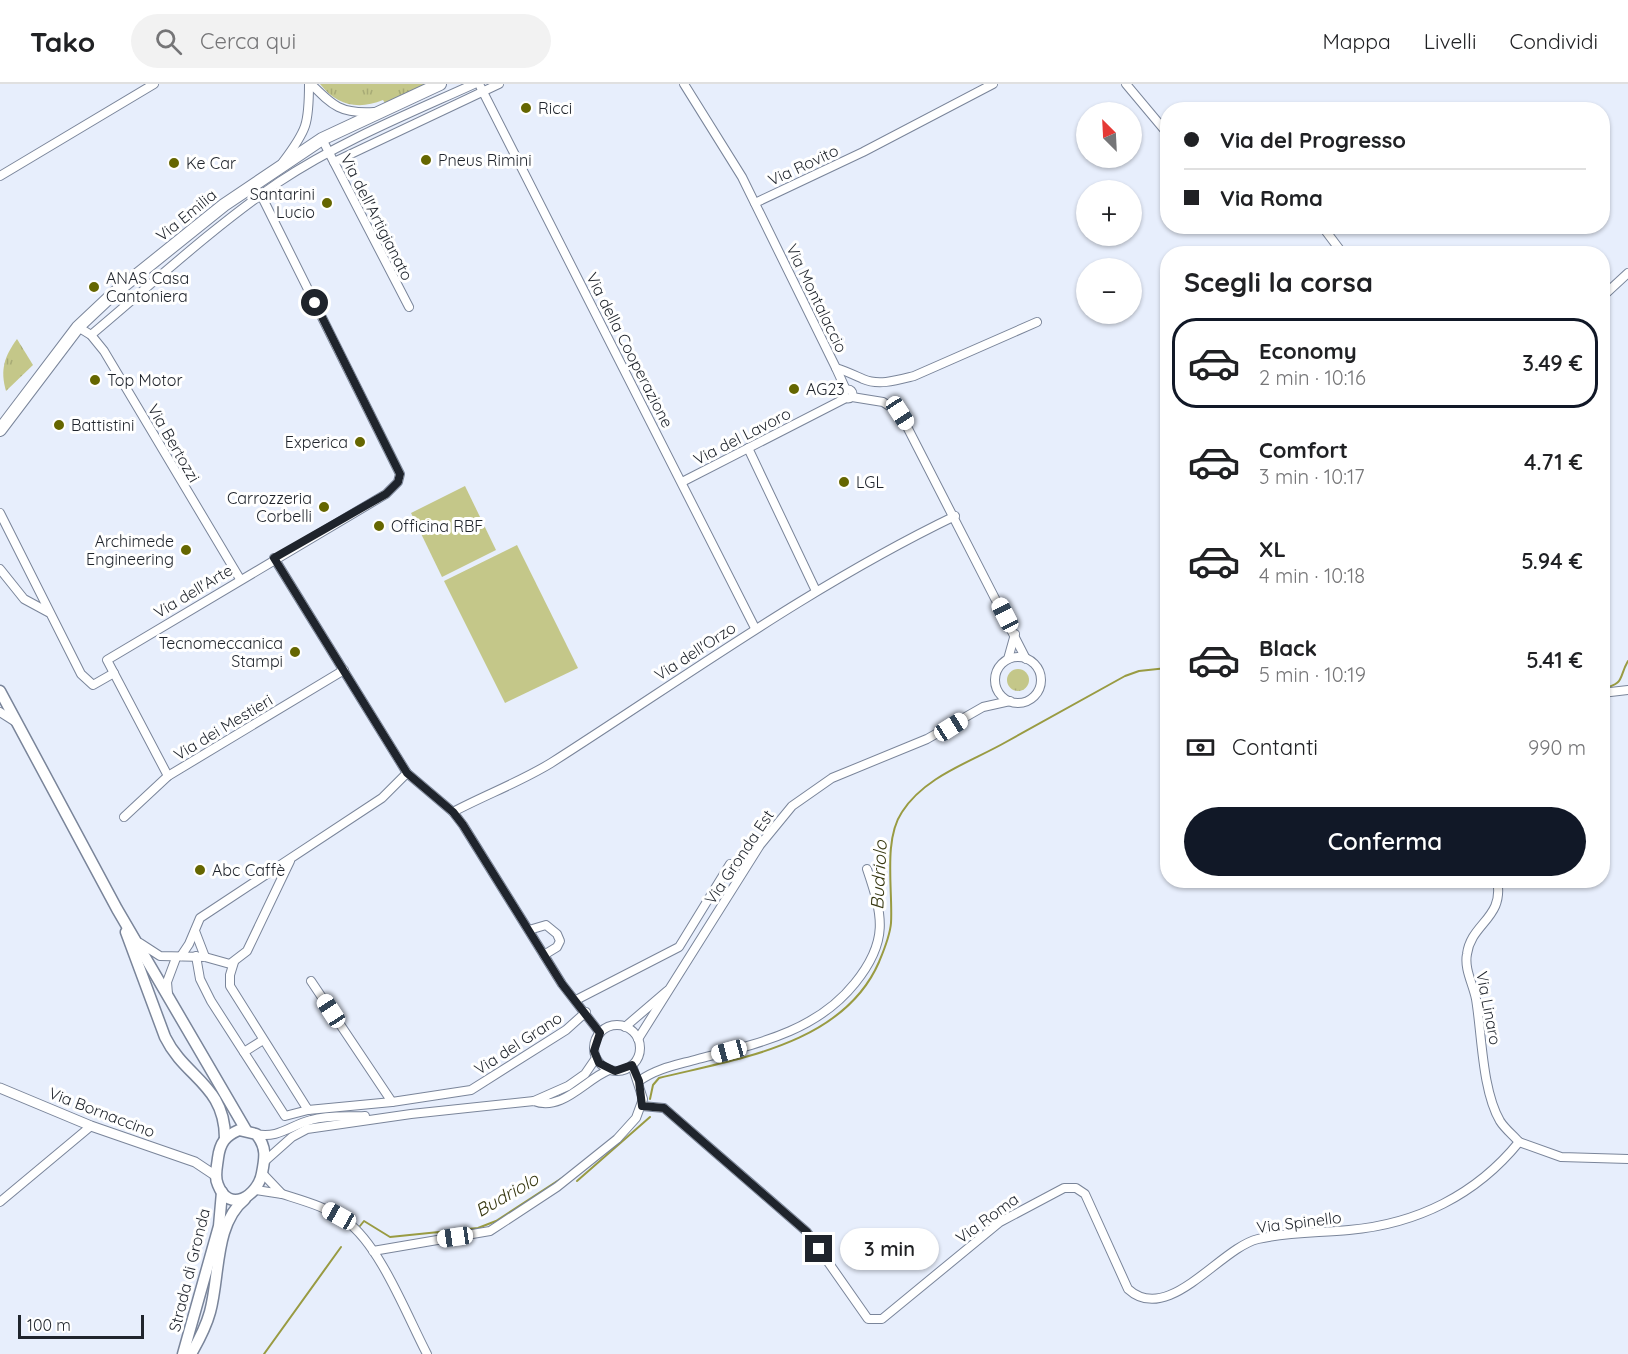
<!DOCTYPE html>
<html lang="it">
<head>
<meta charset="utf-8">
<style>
	body { margin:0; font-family:Quicksand,sans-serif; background:#f2f2f2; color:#202124; height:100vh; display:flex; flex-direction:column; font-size:22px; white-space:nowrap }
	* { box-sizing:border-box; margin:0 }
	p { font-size:20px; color:#757577 }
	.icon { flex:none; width:33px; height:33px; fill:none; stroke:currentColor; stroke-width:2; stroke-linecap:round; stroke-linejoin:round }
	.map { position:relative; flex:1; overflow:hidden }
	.details { position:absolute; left:1160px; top:162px; width:450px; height:642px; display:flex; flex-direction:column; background:#fff; border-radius:24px; box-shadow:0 2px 4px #0004 }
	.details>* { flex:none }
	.hud { position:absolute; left:1160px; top:18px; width:450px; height:132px; border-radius:24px; box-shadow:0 2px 4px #0004; display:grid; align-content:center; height:132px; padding:0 24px; background:#fff }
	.needle { width:39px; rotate:336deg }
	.tools { position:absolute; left:1076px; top:18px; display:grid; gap:12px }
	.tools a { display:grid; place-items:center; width:66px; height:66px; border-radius:50%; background:#fff; box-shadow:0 2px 4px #0004; font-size:30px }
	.scale { position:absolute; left:18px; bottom:15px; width:126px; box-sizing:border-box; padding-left:6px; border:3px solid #1f242c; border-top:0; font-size:16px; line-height:21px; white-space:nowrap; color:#1f242c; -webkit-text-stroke:4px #fff; paint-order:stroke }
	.end { position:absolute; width:27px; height:27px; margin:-14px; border:8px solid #1f242c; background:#fff; box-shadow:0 0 0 3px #fff }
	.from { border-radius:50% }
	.bubble { position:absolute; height:42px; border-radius:21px; background:#fff; box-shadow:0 2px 4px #0004; font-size:20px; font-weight:600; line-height:42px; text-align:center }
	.car { position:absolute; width:18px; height:36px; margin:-18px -9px; border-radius:8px; box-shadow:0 0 4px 2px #0007; background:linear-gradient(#fff 24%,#345 0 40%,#fff 0 76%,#345 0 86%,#fff 0) }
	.hud b { display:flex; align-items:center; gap:21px; height:57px; font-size:22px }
	.hud b+b { border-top:2px solid #e0e0e0 }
	.hud i { width:15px; height:15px; background:#202124 }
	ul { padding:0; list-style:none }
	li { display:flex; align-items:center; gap:18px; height:90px; margin:0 12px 9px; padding:0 12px; border:3px solid transparent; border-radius:24px }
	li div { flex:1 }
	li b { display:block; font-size:22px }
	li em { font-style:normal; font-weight:600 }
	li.active { border-color:#111827 }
	li>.icon { width:54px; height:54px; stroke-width:1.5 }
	h2 { padding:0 24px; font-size:27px; line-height:72px }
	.pay { display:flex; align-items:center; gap:15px; height:66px; padding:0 24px; font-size:22px }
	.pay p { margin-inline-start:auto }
	.button { display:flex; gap:12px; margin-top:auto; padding:12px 24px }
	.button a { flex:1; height:69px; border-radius:36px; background:#111827; color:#fff; font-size:24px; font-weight:600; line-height:69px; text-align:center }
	header { display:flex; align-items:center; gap:36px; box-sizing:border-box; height:84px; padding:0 30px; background:#fff; border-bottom:2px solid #e0e0e0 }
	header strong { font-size:28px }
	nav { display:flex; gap:33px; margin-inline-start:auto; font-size:21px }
	.search { width:420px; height:54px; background:#f2f2f2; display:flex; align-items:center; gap:15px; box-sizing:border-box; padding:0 21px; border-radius:33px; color:#757577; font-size:22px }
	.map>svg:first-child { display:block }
</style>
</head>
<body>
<header>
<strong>Tako</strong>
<div class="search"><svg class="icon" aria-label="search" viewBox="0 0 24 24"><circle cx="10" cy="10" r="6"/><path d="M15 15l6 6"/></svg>Cerca qui</div>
<nav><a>Mappa</a><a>Livelli</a><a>Condividi</a></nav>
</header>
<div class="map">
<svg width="1628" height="1270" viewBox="0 0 1628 1270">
	<defs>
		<pattern id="grass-tufts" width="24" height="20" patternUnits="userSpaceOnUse" patternTransform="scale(1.5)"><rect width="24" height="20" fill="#c4c789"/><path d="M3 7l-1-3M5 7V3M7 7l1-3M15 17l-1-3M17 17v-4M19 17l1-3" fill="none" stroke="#a8ab76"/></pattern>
	</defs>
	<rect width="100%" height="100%" fill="#e7eefc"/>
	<g fill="url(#grass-tufts)">
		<path d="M320 0H427L385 19 383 16C359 26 337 22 320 0Z"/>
		<path d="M17 255 33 281 6 307C0 286 4 273 17 255Z"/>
		<circle cx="1018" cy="596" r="11"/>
	</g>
	<g fill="#c4c789">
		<polygon points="465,402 496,466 442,493 411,429"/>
		<polygon points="517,461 578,584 505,619 444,497"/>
	</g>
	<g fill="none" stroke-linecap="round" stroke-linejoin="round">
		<g stroke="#999b42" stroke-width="2">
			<path d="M1602 605C1626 599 1618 594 1628 577"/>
			<path d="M650 1015 653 1001 659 994C736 975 843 961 879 878 884 866 890 852 891 839 893 807 883 756 902 728 925 692 971 678 1006 658 1046 636 1086 614 1125 592L1139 587 1167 584"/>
			<polyline points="577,1097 650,1033"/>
			<polyline points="360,1142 364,1137 390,1153 478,1144 496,1137 565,1092"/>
			<polyline points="264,1270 341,1163"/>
		</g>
		<g stroke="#7a859a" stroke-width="10">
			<g id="minor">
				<path d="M311 0C333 22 341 30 374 28"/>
				<polyline points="479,0 755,544"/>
				<path d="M684 0 742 93 836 284C846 287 854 291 863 295 879 302 898 296 914 292L1037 238"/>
				<polyline points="1126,0 1167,49"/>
				<polyline points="322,55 409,223"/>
				<path d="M283 78C307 46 309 40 309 0"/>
				<polyline points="334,78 499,0"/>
				<polyline points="0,92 154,0"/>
				<polyline points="755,119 863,68 993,0"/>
				<polyline points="1322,142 1343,170"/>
				<polyline points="1602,213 1628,189"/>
				<polyline points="78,243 91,251 104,267 240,495"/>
				<path d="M91 251C153 199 212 144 279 98 339 58 408 30 474 0"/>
				<polyline points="836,284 846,306"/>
				<circle cx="848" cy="310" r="4.5"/>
				<polyline points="852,313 883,318 900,329 1026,575"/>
				<polyline points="748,364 816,507"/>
				<polyline points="682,398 846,314"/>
				<polyline points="0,429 81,590 93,601 114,589"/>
				<polyline points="274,474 407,689 453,728 463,741 562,900 600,949"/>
				<polyline points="0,485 24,515 48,528"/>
				<circle cx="1018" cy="596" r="23"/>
				<polyline points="1008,575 1015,550"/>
				<polyline points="1602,609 1628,606"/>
				<polyline points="0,628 14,637"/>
				<polyline points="168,692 107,576 386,410 398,398 400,390 261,111"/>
				<path d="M453 728C485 711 520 698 551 679 684 594 812 501 955 432"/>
				<polyline points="124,733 168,692 344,586"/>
				<path d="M1497 796C1505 834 1471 839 1467 870 1464 885 1473 900 1476 915 1482 951 1482 1006 1500 1037 1505 1045 1513 1051 1519 1058"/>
				<polyline points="529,846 546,841 557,850 560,857 557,863 544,871"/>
				<polyline points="195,847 205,873"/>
				<polyline points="140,859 160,872 205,873 230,880 247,867 290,777"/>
				<polyline points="181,872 189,860 200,834 382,714 407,689"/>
				<polyline points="196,872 200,895 211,917 285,1032 308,1026"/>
				<polyline points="234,878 230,891 230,902 308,1026 392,1018"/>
				<polyline points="311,897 392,1018 471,1006 566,946 586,928"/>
				<polyline points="168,910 167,898 176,874"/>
				<polyline points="576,916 679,863 730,780"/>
				<circle cx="617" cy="964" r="23"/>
				<polyline points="625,943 667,907"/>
				<polyline points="638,955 760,761 792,722 832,694 927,655 983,623 1010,617"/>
				<polyline points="244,968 263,956"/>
				<path d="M639 997C657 984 677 981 698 975 756 960 816 948 855 899 889 857 883 832 867 785"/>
				<polyline points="534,1017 568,1002 585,990 596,974"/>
				<path d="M642 1022 664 1024 807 1148 868 1235H882L1000 1138 1064 1104H1076L1085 1110 1128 1205C1168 1242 1220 1164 1258 1155 1288 1148 1319 1149 1349 1146 1417 1140 1476 1111 1519 1058"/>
				<path d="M256 1050C278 1055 291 1041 311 1036 328 1031 347 1033 365 1032"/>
				<polyline points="1519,1058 1561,1073 1628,1075"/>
				<path d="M265 1077 292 1053 307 1045 411 1030 534 1017C562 1028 586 995 609 986"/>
				<polyline points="256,1106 282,1110 262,1089"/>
				<path d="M282 1110C304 1117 327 1123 346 1137 380 1161 407 1232 427 1270"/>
				<polyline points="0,1118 91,1042"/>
				<polyline points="373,1167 490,1147 557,1103 617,1055 636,1034 643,1015 632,981"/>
			</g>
		</g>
		<g stroke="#7a859a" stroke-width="11">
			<polyline id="tertiary" points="0,1004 91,1042 195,1078 216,1092"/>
		</g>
		<g stroke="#7a859a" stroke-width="13">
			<g id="secondary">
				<polyline points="0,607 117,825 246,1046"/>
				<path d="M126 848 165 953C185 994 225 1001 225 1054"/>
				<path d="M239 1046 256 1050C267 1063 265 1074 262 1089 258 1112 229 1130 218 1101 214 1093 217 1083 218 1074 220 1059 225 1052 239 1046Z"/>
				<polyline points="183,1270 219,1142 222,1108"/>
				<path d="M191 1270C199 1256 206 1243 210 1228 220 1192 214 1140 245 1115"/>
			</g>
		</g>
		<g stroke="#7a859a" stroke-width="14">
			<polyline id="primary" points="0,346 78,243 112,211 224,121 322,55 440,0"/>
		</g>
		<use href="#minor" stroke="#fff" stroke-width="8"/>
		<use href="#tertiary" stroke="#fff" stroke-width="9"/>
		<use href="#secondary" stroke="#fff" stroke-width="10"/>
		<use href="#primary" stroke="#fff" stroke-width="12"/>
	</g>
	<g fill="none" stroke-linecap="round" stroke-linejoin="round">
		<polyline stroke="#1f242c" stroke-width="8" points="315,219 400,390 398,398 386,410 274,474 407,689 453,728 463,741 562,900 600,949 594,967 599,979 615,987 632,981 639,997 642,1022 664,1024 807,1148 819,1165"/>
	</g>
	<g fill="#656600" stroke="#fff" stroke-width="2">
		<circle cx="526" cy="24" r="6"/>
		<circle cx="426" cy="76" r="6"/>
		<circle cx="174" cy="79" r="6"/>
		<circle cx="327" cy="119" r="6"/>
		<circle cx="94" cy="203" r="6"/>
		<circle cx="95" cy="296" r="6"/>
		<circle cx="794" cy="305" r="6"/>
		<circle cx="59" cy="341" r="6"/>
		<circle cx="360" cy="358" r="6"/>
		<circle cx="844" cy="398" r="6"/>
		<circle cx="324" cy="423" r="6"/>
		<circle cx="379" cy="442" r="6"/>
		<circle cx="186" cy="466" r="6"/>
		<circle cx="295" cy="568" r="6"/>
		<circle cx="200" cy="786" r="6"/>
	</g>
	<g text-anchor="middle" stroke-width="6" stroke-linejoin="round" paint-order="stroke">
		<g font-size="16" fill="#1f242c" stroke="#fff" text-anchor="start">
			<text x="538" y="30">Ricci</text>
			<text x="438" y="82">Pneus Rimini</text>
			<text x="186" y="85">Ke Car</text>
			<text x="315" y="116" text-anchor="end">Santarini<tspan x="315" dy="18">Lucio</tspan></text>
			<text x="106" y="200">ANAS Casa<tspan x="106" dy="18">Cantoniera</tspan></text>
			<text x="107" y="302">Top Motor</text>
			<text x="806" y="311">AG23</text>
			<text x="71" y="347">Battistini</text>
			<text x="348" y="364" text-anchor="end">Experica</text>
			<text x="856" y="404">LGL</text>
			<text x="312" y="420" text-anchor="end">Carrozzeria<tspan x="312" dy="18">Corbelli</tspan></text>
			<text x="391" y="448">Officina RBF</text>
			<text x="174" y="463" text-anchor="end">Archimede<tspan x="174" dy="18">Engineering</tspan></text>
			<text x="283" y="565" text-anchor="end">Tecnomeccanica<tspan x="283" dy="18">Stampi</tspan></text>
			<text x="212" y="792">Abc Caffè</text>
		</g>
		<g font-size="16" fill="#1f242c" stroke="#fff">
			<text transform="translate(803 81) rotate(-25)" y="6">Via Rovito</text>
			<text transform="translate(186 131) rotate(-39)" y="6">Via Emilia</text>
			<text transform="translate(377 133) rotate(63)" y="6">Via dell'Artigianato</text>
			<text transform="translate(817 214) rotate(64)" y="6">Via Montalaccio</text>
			<text transform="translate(630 266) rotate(63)" y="6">Via della Cooperazione</text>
			<text transform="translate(742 352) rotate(-27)" y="6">Via del Lavoro</text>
			<text transform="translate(174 359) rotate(60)" y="6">Via Bertozzi</text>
			<text transform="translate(193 507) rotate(-31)" y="6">Via dell'Arte</text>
			<text transform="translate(695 567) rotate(-33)" y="6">Via dell'Orzo</text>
			<text transform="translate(223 643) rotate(-31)" y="6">Via dei Mestieri</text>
			<text transform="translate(739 773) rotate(-56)" y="6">Via Gronda Est</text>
			<text transform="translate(1489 924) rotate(79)" y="6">Via Linaro</text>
			<text transform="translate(518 959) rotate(-33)" y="6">Via del Grano</text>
			<text transform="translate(102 1028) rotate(21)" y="6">Via Bornaccino</text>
			<text transform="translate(987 1134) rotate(-36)" y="6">Via Roma</text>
			<text transform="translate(1299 1138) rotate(-7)" y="6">Via Spinello</text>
			<text transform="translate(189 1186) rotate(-76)" y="6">Strada di Gronda</text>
		</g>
		<g font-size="18" font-style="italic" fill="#373811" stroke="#fff">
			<text transform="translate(879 791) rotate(-87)" y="6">Budriolo</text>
			<text transform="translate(507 1111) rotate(-30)" y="6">Budriolo</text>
		</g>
	</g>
</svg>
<div class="tools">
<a><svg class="needle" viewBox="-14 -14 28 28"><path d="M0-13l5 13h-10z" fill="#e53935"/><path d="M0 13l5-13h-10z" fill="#757577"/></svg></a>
<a>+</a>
<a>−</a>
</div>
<div class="scale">100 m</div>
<i class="end from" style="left:315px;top:219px"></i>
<i class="end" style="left:819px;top:1165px"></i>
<div class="bubble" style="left:840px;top:1144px;width:99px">3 min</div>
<i class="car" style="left:900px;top:329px;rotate:147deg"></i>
<i class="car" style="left:1005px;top:531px;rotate:333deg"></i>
<i class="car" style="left:951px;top:643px;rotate:58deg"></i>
<i class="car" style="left:331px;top:927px;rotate:327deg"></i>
<i class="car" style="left:729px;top:967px;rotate:255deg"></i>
<i class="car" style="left:339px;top:1132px;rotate:299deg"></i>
<i class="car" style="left:455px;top:1153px;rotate:262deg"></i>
<div class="hud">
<b><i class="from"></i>Via del Progresso</b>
<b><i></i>Via Roma</b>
</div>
<section class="details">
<h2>Scegli la corsa</h2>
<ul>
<li class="active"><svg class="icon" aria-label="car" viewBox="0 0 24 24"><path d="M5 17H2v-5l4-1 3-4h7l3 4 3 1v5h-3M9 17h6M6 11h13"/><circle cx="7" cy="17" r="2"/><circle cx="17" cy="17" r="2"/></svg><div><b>Economy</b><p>2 min · 10:16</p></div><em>3.49 €</em></li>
<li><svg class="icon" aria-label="car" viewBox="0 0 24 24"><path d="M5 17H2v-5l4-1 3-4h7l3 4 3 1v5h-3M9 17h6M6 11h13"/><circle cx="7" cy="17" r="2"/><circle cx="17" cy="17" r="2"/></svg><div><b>Comfort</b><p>3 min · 10:17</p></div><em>4.71 €</em></li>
<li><svg class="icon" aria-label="car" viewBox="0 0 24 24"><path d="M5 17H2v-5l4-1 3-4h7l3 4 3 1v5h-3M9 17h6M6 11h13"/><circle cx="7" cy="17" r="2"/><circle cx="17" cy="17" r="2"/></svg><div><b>XL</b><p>4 min · 10:18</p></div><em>5.94 €</em></li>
<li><svg class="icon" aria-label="car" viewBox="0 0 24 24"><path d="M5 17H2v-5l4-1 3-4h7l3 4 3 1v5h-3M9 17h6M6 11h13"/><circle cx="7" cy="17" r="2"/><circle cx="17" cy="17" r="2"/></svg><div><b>Black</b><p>5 min · 10:19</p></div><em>5.41 €</em></li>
</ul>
<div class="pay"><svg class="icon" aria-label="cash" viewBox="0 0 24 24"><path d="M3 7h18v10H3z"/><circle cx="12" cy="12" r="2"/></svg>Contanti<p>990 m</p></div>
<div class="button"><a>Conferma</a></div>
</section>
</div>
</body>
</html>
